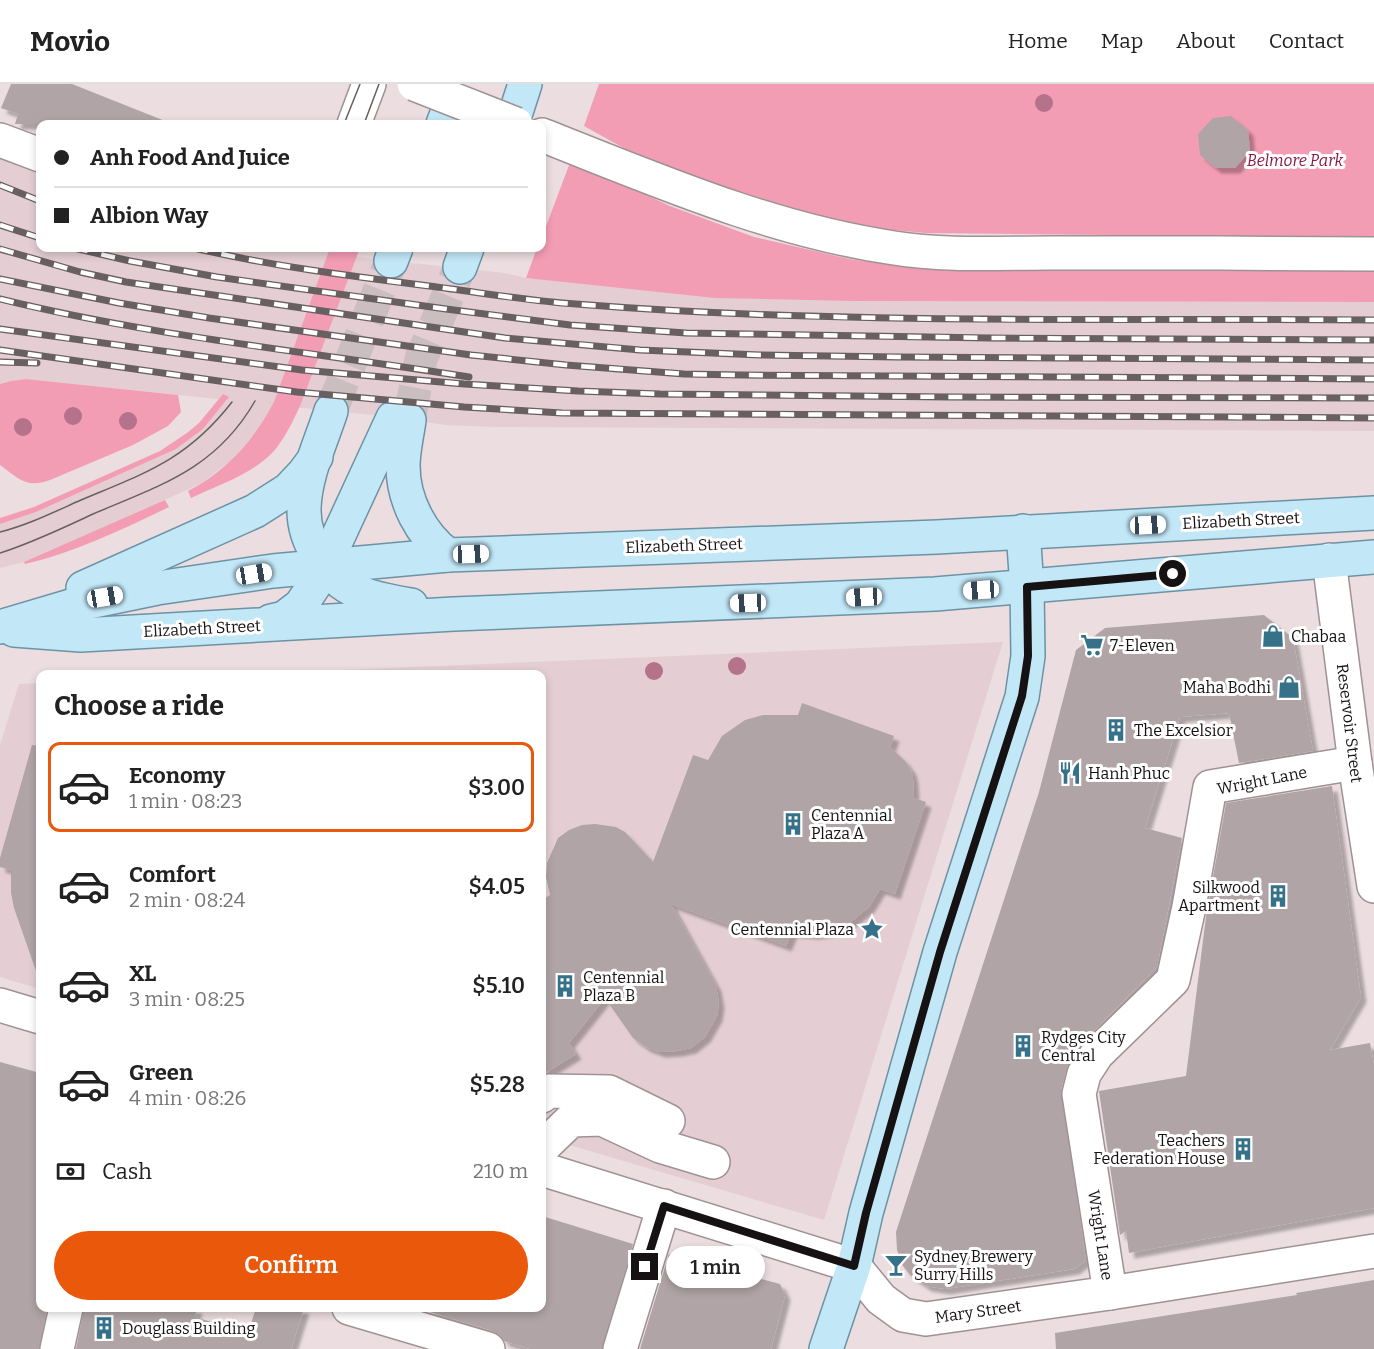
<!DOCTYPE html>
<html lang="en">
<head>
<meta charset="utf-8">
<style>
	body { margin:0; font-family:Bitter,serif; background:#f2f2f2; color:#222; height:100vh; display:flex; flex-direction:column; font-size:22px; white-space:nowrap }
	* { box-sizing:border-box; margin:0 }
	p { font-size:20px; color:#767676 }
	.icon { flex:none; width:33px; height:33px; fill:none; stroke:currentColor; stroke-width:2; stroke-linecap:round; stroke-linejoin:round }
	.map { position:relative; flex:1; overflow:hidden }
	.drawer { position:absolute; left:36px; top:586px; width:510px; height:642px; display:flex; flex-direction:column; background:#fff; border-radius:12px; box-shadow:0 3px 9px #0003 }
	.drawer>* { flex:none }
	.banner { position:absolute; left:36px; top:36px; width:510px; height:132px; border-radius:12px; box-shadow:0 3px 9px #0003; display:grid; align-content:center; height:132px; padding:0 18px; background:#fff }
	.end { position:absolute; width:27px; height:27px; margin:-14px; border:8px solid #161112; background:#fff; box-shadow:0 0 0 3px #fff }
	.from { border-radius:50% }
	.bubble { position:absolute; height:42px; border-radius:21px; background:#fff; box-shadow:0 3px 9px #0003; font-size:20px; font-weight:600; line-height:42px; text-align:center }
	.car { position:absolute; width:18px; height:36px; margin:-18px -9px; border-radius:8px; box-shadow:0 0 4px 2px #0007; background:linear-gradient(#fff 24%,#345 0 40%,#fff 0 76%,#345 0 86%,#fff 0) }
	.banner b { display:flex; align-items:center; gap:21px; height:57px; font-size:22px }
	.banner b+b { border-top:2px solid #e0e0e0 }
	.banner i { width:15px; height:15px; background:#222 }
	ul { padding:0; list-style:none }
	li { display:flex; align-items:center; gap:18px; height:90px; margin:0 12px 9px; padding:0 6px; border:3px solid transparent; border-radius:12px }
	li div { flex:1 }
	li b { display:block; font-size:22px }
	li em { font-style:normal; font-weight:600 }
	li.active { border-color:#ea580c }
	li>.icon { width:54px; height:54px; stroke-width:1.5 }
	h2 { padding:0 18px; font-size:27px; line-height:72px }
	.pay { display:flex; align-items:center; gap:15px; height:66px; padding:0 18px; font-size:22px }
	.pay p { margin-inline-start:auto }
	.cta { display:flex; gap:12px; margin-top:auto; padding:12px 18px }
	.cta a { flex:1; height:69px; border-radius:36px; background:#ea580c; color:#fff; font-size:24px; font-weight:600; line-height:69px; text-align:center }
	header { display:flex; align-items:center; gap:36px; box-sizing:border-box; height:84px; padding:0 30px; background:#fff; border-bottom:2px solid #e0e0e0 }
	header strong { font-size:28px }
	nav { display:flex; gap:33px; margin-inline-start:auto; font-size:21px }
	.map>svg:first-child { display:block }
</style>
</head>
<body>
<header>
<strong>Movio</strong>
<nav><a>Home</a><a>Map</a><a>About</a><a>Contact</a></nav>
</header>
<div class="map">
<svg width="1374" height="1265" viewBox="0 0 1374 1265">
	<defs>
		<filter id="shadow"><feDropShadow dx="5.5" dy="5.5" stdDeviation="1.5" flood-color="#0004"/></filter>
	</defs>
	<rect width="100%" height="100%" fill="#ebdde0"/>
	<g fill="#e4ced3">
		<polygon points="0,69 40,84 40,164 330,164 329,170 505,189 526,194 822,216 1374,218 1374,347 495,343 445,341 393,333 273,321 261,342 232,376 200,400 47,469 24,478 0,484 0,440 36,428 176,365 203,345 227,316 26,295 11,297 0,300"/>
		<polygon points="1003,558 824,1136 542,1053 542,591 227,591"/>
		<polygon points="40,599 40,905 0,893 0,661 19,600"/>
	</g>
	<g fill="#f39db4">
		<polygon points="599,0 1374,0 1374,154 925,149 874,144 766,122 656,82 584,42"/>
		<polygon points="571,76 670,122 754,153 849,175 889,181 932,184 1374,182 1374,218 853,217 715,214 526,194 537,164 542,164 542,153"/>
		<path d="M330 164H360L300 322C293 337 285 354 274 367 253 390 218 401 191 414L188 407C226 388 254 356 274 318Z"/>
		<path d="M26 295 178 311 181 328 168 342 133 361 50 396C26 405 18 394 0 381V300L11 297Z"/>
		<polygon points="223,310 229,313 203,345 176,365 36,428 0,440 0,434 34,423 160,367 187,349 199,339"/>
		<path d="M165 416 169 423C121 446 76 468 25 480L24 478Z"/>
	</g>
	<g fill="#b0a4a6" filter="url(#shadow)">
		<polygon points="11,0 72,0 170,39 170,40 15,40 18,30 1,24"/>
		<polygon points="1231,32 1248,46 1250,67 1235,84 1216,84 1200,71 1198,50 1213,34"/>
		<polygon points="1264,531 1293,554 1313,667 1239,679 1229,629 1180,633 1145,744 1182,754 1157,883 1081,960 1068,980 1061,1005 1086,1176 1074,1185 945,1205 926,1202 910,1191 903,1182 897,1166 896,1148 1039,708 1076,566 1105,544"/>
		<polygon points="802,619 894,652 890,663 905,677 911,686 913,695 914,714 926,718 895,810 880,805 869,823 843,844 814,850 792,848 786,862 671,820 716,902 719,919 717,932 705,953 691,964 677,967 660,968 646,963 633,954 605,914 569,959 576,970 542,991 542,816 550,811 546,793 547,779 558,754 569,746 582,741 595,740 616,743 625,748 653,778 693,671 708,676 722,652 745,636 763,631 798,631"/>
		<polygon points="32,661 40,662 40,887 36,887 14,824 11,809 11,786 0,783 0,774"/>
		<polygon points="1332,702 1361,913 1330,966 1370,959 1374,981 1374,1124 1129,1169 1126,1147 1120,1151 1099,1007 1186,992 1206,833 1226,719"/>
		<polygon points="0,978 40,989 40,1224 47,1224 39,1265 0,1265"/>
		<polygon points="542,1132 633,1160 602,1265 530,1265 504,1257 501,1252 493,1247 420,1225 542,1224"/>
		<polygon points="669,1170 780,1200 785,1211 771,1265 640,1265"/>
		<polygon points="1374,1196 1374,1265 1056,1265 1055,1249 1297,1211 1296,1209"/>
		<polygon points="84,1224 197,1224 195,1233 248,1249 256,1224 304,1224 291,1265 76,1265"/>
	</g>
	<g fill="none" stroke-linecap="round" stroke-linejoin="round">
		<g stroke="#cbbec1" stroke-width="33" stroke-dasharray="33 16" stroke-linecap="butt">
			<polyline points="331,327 391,177"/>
			<polyline points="409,336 421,275 460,183"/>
		</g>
		<g stroke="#9f9295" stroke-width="36">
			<g id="minor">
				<polyline points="354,40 369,0"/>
				<path d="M542 51C657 96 771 146 894 164 950 173 1010 168 1066 169 1169 169 1271 169 1374 170"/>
				<polyline points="0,56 40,71"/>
				<polyline points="1329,476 1355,679 1374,802"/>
				<polyline points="0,921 40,933"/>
				<polyline points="542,1012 548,1007 609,1008 668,1037"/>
				<polyline points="542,1064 571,1036 602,1035 660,1062 713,1078"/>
				<polyline points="542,1085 854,1182 881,1215 903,1231 926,1235 1110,1209 1374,1167"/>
				<polyline points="1110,1209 1079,1010 1084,990 1097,970 1173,896 1189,823 1210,703 1355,679"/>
				<polyline points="349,1224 488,1265"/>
				<polyline points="57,1265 66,1224"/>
				<polyline points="620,1265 664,1122"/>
			</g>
		</g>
		<g stroke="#6c93a4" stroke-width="36">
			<g id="major">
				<polyline points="516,28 525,0"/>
				<polyline points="443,40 448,27"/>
				<polyline points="391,177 396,164"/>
				<polyline points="460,183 467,164"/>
				<path d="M331 327C321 358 305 391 304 424 303 457 327 495 358 508 374 515 393 518 411 521"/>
				<path d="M409 336C407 351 403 367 403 382 403 416 421 451 448 471"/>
				<polyline points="83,504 255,427 288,406 304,389 316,373"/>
				<polyline points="271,537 284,534 301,521 319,494 393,334"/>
				<polyline points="0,543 74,521 157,504 273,487 448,471 937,453 1374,429"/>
				<polyline points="14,546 81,551 454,530 935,510 1374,473"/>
				<polyline points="826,1265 854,1182 866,1129 940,868 1022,613 1028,572 1027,503 1023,447"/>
			</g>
		</g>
		<use href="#minor" stroke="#fff" stroke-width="33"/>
		<use href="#major" stroke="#c2e8f8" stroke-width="33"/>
		<g stroke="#685f61" stroke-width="1.5">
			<polyline points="344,40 360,0"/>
			<polyline points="364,40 379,0"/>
			<path d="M0 448C28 441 54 428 81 416 145 389 187 376 232 318"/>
			<path d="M0 469C32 459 63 444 93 430 161 401 216 385 255 317"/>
		</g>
		<g stroke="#685f61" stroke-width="7">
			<g id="rail">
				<polyline points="0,101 40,117"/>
				<polyline points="0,141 40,154"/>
				<polyline points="74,164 130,177 217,193 446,225 570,241 686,249 989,254 1374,256"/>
				<path d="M194 164C271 182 350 192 429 202 478 208 527 217 576 220 842 241 1108 234 1374 236"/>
				<polyline points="0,165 80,188 126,198 505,254 640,266 760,271 897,273 1374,276"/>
				<polyline points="0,195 119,219 209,234 471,271 566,281 684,290 742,291 1374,295"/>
				<path d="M0 215C154 253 313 268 469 293"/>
				<polyline points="0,245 302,286 464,300 578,307 660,310 949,313 1374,314"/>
				<polyline points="0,266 297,308 464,323 562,329 1374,334"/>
				<polyline points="0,278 37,279"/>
			</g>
		</g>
		<use href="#rail" stroke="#fff" stroke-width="4.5" stroke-dasharray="14" stroke-linecap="butt"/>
		<g stroke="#9f9295" stroke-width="36" stroke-linecap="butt">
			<polyline id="minor-bridge" points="414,0 516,40"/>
		</g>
		<use href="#minor-bridge" stroke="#fff" stroke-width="33"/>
	</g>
	<g fill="#b5728b">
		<circle cx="1044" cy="19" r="9"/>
		<circle cx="73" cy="332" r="9"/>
		<circle cx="128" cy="337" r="9"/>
		<circle cx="23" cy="343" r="9"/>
		<circle cx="737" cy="582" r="9"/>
		<circle cx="654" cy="587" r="9"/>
	</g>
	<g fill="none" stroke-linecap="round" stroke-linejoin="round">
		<polyline stroke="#161112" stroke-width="8" points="645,1183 664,1122 854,1182 866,1129 940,868 1022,612 1028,572 1027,503 1173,490"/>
	</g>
	<defs>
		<g id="shop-bare" transform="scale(1.8)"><path d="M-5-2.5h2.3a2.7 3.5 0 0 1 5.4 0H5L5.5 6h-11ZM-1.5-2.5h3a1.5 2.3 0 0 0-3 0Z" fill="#357188" stroke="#fff" stroke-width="2.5" paint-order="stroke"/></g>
		<g id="supermarket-bare" transform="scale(1.8)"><path d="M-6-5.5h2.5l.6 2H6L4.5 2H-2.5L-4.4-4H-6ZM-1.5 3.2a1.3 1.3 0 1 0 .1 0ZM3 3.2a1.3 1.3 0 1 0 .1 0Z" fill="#357188" stroke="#fff" stroke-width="2.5" paint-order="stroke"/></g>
		<g id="building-bare" transform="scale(1.8)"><path d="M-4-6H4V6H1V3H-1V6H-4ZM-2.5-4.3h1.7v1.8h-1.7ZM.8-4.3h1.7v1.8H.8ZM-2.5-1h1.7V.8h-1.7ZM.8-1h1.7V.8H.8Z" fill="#357188" stroke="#fff" stroke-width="2.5" paint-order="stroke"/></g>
		<g id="restaurant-bare" transform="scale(1.8)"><path d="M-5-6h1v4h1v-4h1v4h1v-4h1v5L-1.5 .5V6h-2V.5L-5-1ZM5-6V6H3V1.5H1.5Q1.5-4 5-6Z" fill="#357188" stroke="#fff" stroke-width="2.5" paint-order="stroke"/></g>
		<g id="sight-bare" transform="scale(1.8)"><path d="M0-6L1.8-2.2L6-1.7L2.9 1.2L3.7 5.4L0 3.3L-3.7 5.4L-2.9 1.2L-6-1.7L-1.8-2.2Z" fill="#357188" stroke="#fff" stroke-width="2.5" paint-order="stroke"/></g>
		<g id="bar-bare" transform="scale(1.8)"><path d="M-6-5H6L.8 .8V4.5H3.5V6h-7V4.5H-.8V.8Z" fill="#357188" stroke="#fff" stroke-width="2.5" paint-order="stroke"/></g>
	</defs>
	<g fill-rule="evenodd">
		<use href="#shop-bare" x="1273" y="552"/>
		<use href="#supermarket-bare" x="1092" y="561"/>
		<use href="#shop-bare" x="1289" y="603"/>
		<use href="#building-bare" x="1116" y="646"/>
		<use href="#restaurant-bare" x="1070" y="689"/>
		<use href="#building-bare" x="793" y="740"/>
		<use href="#building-bare" x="1278" y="812"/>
		<use href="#sight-bare" x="872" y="845"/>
		<use href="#building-bare" x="565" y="902"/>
		<use href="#building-bare" x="1023" y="962"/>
		<use href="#building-bare" x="1243" y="1065"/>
		<use href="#bar-bare" x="896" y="1181"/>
		<use href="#building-bare" x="104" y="1244"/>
	</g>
	<g text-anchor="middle" stroke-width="6" stroke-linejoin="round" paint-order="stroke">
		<g font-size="16" font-style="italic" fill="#881b46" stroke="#fff">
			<text x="1295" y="82">Belmore Park</text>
		</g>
		<g font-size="16" fill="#161112" stroke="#fff">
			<text transform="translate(1241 436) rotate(-3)" y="6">Elizabeth Street</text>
			<text transform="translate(684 461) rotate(-2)" y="6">Elizabeth Street</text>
			<text transform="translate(202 544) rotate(-3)" y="6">Elizabeth Street</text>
			<text transform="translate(1350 639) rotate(83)" y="6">Reservoir Street</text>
			<text transform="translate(1262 696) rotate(-11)" y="6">Wright Lane</text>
			<text transform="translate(1101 1151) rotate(81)" y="6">Wright Lane</text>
			<text transform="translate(978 1227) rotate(-8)" y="6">Mary Street</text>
		</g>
		<g font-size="16" fill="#161112" stroke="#fff" text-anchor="start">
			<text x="1291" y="558">Chabaa</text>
			<text x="1110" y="567">7-Eleven</text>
			<text x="1271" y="609" text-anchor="end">Maha Bodhi</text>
			<text x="1134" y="652">The Excelsior</text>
			<text x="1088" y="695">Hanh Phuc</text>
			<text x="811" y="737">Centennial<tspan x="811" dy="18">Plaza A</tspan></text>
			<text x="1260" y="809" text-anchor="end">Silkwood<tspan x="1260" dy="18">Apartment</tspan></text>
			<text x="854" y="851" text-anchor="end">Centennial Plaza</text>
			<text x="583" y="899">Centennial<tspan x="583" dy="18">Plaza B</tspan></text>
			<text x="1041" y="959">Rydges City<tspan x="1041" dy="18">Central</tspan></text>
			<text x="1225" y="1062" text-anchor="end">Teachers<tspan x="1225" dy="18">Federation House</tspan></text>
			<text x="914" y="1178">Sydney Brewery<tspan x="914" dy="18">Surry Hills</tspan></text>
			<text x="122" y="1250">Douglass Building</text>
		</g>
	</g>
</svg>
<i class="end from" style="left:1173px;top:490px"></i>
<i class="end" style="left:645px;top:1183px"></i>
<div class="bubble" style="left:666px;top:1162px;width:99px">1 min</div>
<i class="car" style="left:1148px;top:441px;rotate:87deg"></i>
<i class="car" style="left:471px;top:470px;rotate:88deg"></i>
<i class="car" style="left:254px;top:490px;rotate:81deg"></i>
<i class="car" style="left:981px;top:506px;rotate:266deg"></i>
<i class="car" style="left:105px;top:513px;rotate:80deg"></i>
<i class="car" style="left:864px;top:513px;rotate:267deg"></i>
<i class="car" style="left:748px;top:519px;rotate:268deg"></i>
<div class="banner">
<b><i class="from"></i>Anh Food And Juice</b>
<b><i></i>Albion Way</b>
</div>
<section class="drawer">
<h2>Choose a ride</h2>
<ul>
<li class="active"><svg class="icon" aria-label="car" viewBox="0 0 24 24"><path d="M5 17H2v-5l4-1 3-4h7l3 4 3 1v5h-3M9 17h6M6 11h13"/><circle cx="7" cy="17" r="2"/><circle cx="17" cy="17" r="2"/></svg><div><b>Economy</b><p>1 min · 08:23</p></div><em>$3.00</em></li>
<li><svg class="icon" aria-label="car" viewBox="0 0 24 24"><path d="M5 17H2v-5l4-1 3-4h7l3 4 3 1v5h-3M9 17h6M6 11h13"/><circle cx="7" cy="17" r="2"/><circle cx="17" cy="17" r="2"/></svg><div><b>Comfort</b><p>2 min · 08:24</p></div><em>$4.05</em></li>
<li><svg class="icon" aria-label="car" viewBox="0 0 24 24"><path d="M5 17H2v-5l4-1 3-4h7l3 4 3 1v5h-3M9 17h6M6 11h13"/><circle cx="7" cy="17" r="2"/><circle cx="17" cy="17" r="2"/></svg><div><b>XL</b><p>3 min · 08:25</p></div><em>$5.10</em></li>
<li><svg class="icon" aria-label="car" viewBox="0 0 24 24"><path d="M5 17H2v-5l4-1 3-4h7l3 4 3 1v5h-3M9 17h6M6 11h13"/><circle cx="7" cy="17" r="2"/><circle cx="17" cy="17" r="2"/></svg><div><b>Green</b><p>4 min · 08:26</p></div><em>$5.28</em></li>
</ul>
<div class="pay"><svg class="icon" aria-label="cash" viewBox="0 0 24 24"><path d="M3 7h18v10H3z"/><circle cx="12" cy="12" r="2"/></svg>Cash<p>210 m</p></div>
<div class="cta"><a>Confirm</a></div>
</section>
</div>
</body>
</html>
